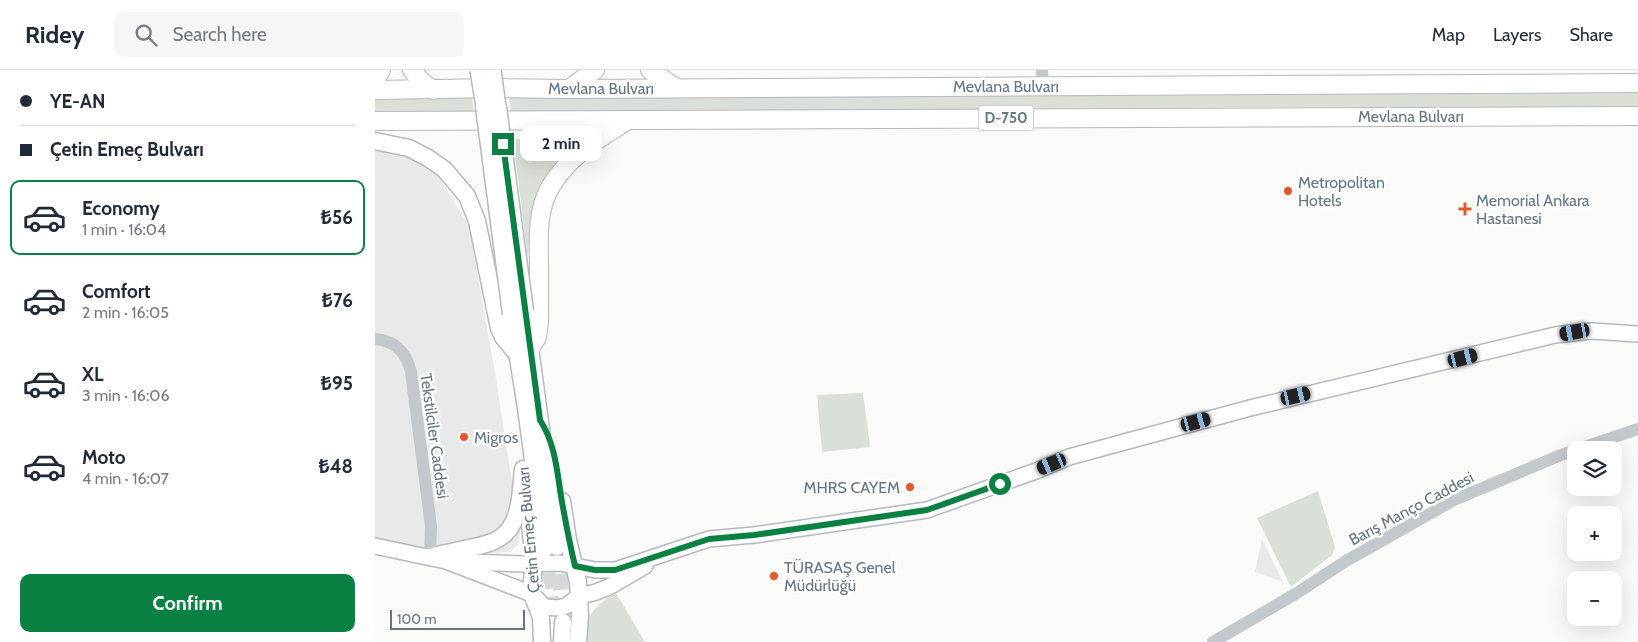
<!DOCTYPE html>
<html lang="en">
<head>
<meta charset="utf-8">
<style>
	body { margin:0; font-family:Cabin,sans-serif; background:#f6f6f7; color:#1f2937; height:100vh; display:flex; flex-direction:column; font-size:19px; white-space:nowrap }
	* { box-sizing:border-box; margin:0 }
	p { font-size:16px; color:#747a83 }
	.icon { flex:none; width:28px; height:28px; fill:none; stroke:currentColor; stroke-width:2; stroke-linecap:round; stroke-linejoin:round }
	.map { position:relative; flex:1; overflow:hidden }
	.drawer { display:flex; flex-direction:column; background:#fff; width:375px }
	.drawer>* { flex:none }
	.guide { display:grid; align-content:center; height:110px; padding:0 20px; background:#fff }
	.buttons { position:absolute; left:1192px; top:371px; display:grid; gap:10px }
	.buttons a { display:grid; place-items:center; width:55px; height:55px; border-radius:10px; background:#fff; box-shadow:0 5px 20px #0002; font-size:25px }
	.scale { position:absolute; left:15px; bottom:12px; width:135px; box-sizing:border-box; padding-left:5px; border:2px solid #657683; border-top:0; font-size:14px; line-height:18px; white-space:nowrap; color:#657683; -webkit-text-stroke:4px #fff; paint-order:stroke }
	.end { position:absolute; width:22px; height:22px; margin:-11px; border:6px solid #0b8043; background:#fff; box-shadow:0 0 0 2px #fff }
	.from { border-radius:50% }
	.bubble { position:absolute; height:35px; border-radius:10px; background:#fff; box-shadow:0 5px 20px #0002; font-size:16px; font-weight:700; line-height:35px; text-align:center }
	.car { position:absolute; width:15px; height:30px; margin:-15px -8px; border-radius:6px; box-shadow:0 0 4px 1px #0007; background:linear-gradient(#222 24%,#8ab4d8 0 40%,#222 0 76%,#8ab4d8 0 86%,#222 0) }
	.guide b { display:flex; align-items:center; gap:18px; height:48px; font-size:19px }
	.guide b+b { border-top:1px solid #e0e1e3 }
	.guide i { width:12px; height:12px; background:#1f2937 }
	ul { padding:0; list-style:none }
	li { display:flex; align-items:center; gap:15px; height:75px; margin:0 10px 8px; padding:0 10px; border:2px solid transparent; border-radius:10px }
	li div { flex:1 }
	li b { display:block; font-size:19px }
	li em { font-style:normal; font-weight:700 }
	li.on { border-color:#0b8043 }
	li>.icon { width:45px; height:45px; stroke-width:1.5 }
	.primary-button { display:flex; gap:10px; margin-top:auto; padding:10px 20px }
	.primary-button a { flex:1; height:58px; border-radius:10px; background:#0b8043; color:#fff; font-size:20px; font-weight:700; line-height:58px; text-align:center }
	header { display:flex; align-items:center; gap:30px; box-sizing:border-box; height:70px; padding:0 25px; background:#fff; border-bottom:1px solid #e0e1e3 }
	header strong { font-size:24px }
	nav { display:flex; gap:28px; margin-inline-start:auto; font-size:18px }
	.search { width:350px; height:45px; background:#f6f6f7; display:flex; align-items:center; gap:12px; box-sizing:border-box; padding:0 18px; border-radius:10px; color:#747a83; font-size:19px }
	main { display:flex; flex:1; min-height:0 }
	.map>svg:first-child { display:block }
</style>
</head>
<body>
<header>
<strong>Ridey</strong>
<div class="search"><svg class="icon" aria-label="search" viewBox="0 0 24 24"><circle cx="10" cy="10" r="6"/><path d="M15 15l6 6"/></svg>Search here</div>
<nav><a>Map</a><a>Layers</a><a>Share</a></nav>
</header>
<main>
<section class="drawer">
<div class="guide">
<b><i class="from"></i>YE-AN</b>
<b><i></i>Çetin Emeç Bulvarı</b>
</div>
<ul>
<li class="on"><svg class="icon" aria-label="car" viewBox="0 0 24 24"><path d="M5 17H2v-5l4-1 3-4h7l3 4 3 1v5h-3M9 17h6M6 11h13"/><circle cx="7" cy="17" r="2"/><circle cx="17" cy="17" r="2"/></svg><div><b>Economy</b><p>1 min · 16:04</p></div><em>₺56</em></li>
<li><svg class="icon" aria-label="car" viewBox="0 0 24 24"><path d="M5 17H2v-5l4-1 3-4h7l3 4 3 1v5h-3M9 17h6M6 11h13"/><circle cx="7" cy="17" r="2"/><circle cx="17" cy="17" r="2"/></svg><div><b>Comfort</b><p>2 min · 16:05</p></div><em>₺76</em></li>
<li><svg class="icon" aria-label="car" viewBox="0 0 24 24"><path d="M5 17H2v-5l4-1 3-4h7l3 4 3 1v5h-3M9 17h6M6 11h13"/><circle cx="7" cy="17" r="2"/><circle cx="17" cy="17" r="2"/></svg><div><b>XL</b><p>3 min · 16:06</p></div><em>₺95</em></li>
<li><svg class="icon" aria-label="car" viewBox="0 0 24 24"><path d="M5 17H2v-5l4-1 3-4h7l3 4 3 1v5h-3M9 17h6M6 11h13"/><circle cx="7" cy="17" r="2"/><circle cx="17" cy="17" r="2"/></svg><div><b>Moto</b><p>4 min · 16:07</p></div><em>₺48</em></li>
</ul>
<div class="primary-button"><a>Confirm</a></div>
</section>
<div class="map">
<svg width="1263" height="572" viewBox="0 0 1263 572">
	<rect width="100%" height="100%" fill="#fafaf8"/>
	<g fill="#e8e9e9">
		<polygon points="0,77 38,85 61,102 94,156 121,309 145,464 143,475 135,482 87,485 0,470"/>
		<polygon points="887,469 908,512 880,502"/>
	</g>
	<g fill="#dadfd7">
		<polygon points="1263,22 1263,37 1098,38 924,37 136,42 134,26 435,27 574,26 700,23"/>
		<polygon points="0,28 97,28 99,42 0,43"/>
		<path d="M202 67 205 70C158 108 157 131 153 189L138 69Z"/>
		<polygon points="488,323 495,377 447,382 442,325"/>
		<polygon points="943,421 960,477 957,485 916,517 882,448"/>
		<path d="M241 523 270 572H207C211 545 219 536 241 523Z"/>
	</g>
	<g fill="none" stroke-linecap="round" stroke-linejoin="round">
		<g stroke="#d5d9db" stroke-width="16" stroke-dasharray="16 8" stroke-linecap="butt">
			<polyline points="170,479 177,544"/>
			<polyline points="183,480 188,550"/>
		</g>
		<g stroke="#b3babf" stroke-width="18">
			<g id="secondary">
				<polyline points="0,476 71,491 157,524 170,537 183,538 191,536 203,527 221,522 234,517 270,496"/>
				<polyline points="71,491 149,494 185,493 220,500 240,500 334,469 379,465 552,440 661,401 694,387 875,338 1180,265 1217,261 1263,264"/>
			</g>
		</g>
		<g stroke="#b5babe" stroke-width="19">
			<g id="primary">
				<polyline points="0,71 34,78 53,88 69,99 92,126 102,151 124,258 128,267 142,284"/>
				<polyline points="150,241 182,477"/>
				<polyline points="136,244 151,338 170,479"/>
				<polyline points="187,431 193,470 203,512 205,545 203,572"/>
				<polyline points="155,454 159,493 156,519 157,524 166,547 167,572"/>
				<path d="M55 487C66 484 77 482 89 479 108 475 128 473 138 453 146 437 146 416 148 399"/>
				<polyline points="187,572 188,552"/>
			</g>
		</g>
		<g stroke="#b4b9bd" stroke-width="20">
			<g id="trunk">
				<polyline points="37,0 46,11 58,20"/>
				<polyline points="275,0 301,18"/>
				<polyline points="0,11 6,0"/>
				<polyline points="194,19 220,0"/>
				<polyline points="0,20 121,18 194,19 1263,13"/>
				<polyline points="0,51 1263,46"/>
				<path d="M155 279 162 267 164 251C164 232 164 212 164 193 163 159 162 129 186 102 204 80 230 65 253 50"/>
			</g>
		</g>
		<g stroke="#c3c8cc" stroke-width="12">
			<polyline points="667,0 668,16"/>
			<path d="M0 269C21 271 31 282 36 302L56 456 55 487"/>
			<polyline points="838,572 922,523 971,491 1079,430 1186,385 1263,359"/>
		</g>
		<use href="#secondary" stroke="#fff" stroke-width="15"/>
		<use href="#primary" stroke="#fff" stroke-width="16"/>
		<use href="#trunk" stroke="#fff" stroke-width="18"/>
		<g stroke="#b3babf" stroke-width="18" stroke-linecap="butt">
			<g id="secondary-bridge">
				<polyline points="103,0 109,37"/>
				<polyline points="118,0 123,37"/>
			</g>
		</g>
		<g stroke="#b5babe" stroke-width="19" stroke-linecap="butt">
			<g id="primary-bridge">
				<polyline points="109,37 136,244"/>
				<polyline points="123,37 150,241"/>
			</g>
		</g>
		<use href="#secondary-bridge" stroke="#fff" stroke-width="15"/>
		<use href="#primary-bridge" stroke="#fff" stroke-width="16"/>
	</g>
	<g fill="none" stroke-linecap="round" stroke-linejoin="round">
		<path stroke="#0b8043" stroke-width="6" d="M128 74 165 350C181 375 182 403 187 432 191 454 195 475 200 496L220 500H240L334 469 379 465 552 440 625 414"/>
	</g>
	<g fill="#e4572e" stroke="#fff" stroke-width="2">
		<circle cx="913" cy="121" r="5"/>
		<path d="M1087.5 131.5h5v5h5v5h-5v5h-5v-5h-5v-5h5z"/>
		<circle cx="89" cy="367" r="5"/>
		<circle cx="535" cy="417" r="5"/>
		<circle cx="399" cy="506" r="5"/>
	</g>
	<g text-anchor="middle" stroke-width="5" stroke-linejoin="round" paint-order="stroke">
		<rect fill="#fff" stroke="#939fa8" stroke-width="1" x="603.5" y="35.5" width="55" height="25" rx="4"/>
		<g font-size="15" font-weight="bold" fill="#657683">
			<text x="631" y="53">D-750</text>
		</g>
		<g font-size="16" fill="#657683" stroke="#fff">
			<text x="631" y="22">Mevlana Bulvarı</text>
			<text x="226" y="24">Mevlana Bulvarı</text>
			<text x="1036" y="52">Mevlana Bulvarı</text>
			<text transform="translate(60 366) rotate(82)" y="6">Tekstilciler Caddesi</text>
			<text transform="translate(1036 438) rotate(-28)" y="6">Barış Manço Caddesi</text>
			<text transform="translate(153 460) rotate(-95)" y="6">Çetin Emeç Bulvarı</text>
		</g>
		<g font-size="16" fill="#657683" stroke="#fff" text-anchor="start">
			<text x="923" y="118">Metropolitan<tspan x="923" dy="18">Hotels</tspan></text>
			<text x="1101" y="136">Memorial Ankara<tspan x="1101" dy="18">Hastanesi</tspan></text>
			<text x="99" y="373">Migros</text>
			<text x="525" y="423" text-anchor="end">MHRS CAYEM</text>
			<text x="409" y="503">TÜRASAŞ Genel<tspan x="409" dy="18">Müdürlüğü</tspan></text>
		</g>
	</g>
</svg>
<div class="buttons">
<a><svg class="icon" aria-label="layers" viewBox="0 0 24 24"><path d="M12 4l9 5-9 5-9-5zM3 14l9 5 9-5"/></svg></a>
<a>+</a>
<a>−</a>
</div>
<div class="scale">100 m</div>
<i class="end from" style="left:625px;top:414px"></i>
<i class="end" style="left:128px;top:74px"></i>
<div class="bubble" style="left:145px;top:56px;width:82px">2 min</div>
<i class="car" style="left:1200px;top:262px;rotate:260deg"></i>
<i class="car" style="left:1088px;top:288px;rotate:76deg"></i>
<i class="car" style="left:921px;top:326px;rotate:77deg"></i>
<i class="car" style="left:821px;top:352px;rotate:75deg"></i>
<i class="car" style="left:677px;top:394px;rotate:248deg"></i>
</div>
</main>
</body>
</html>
